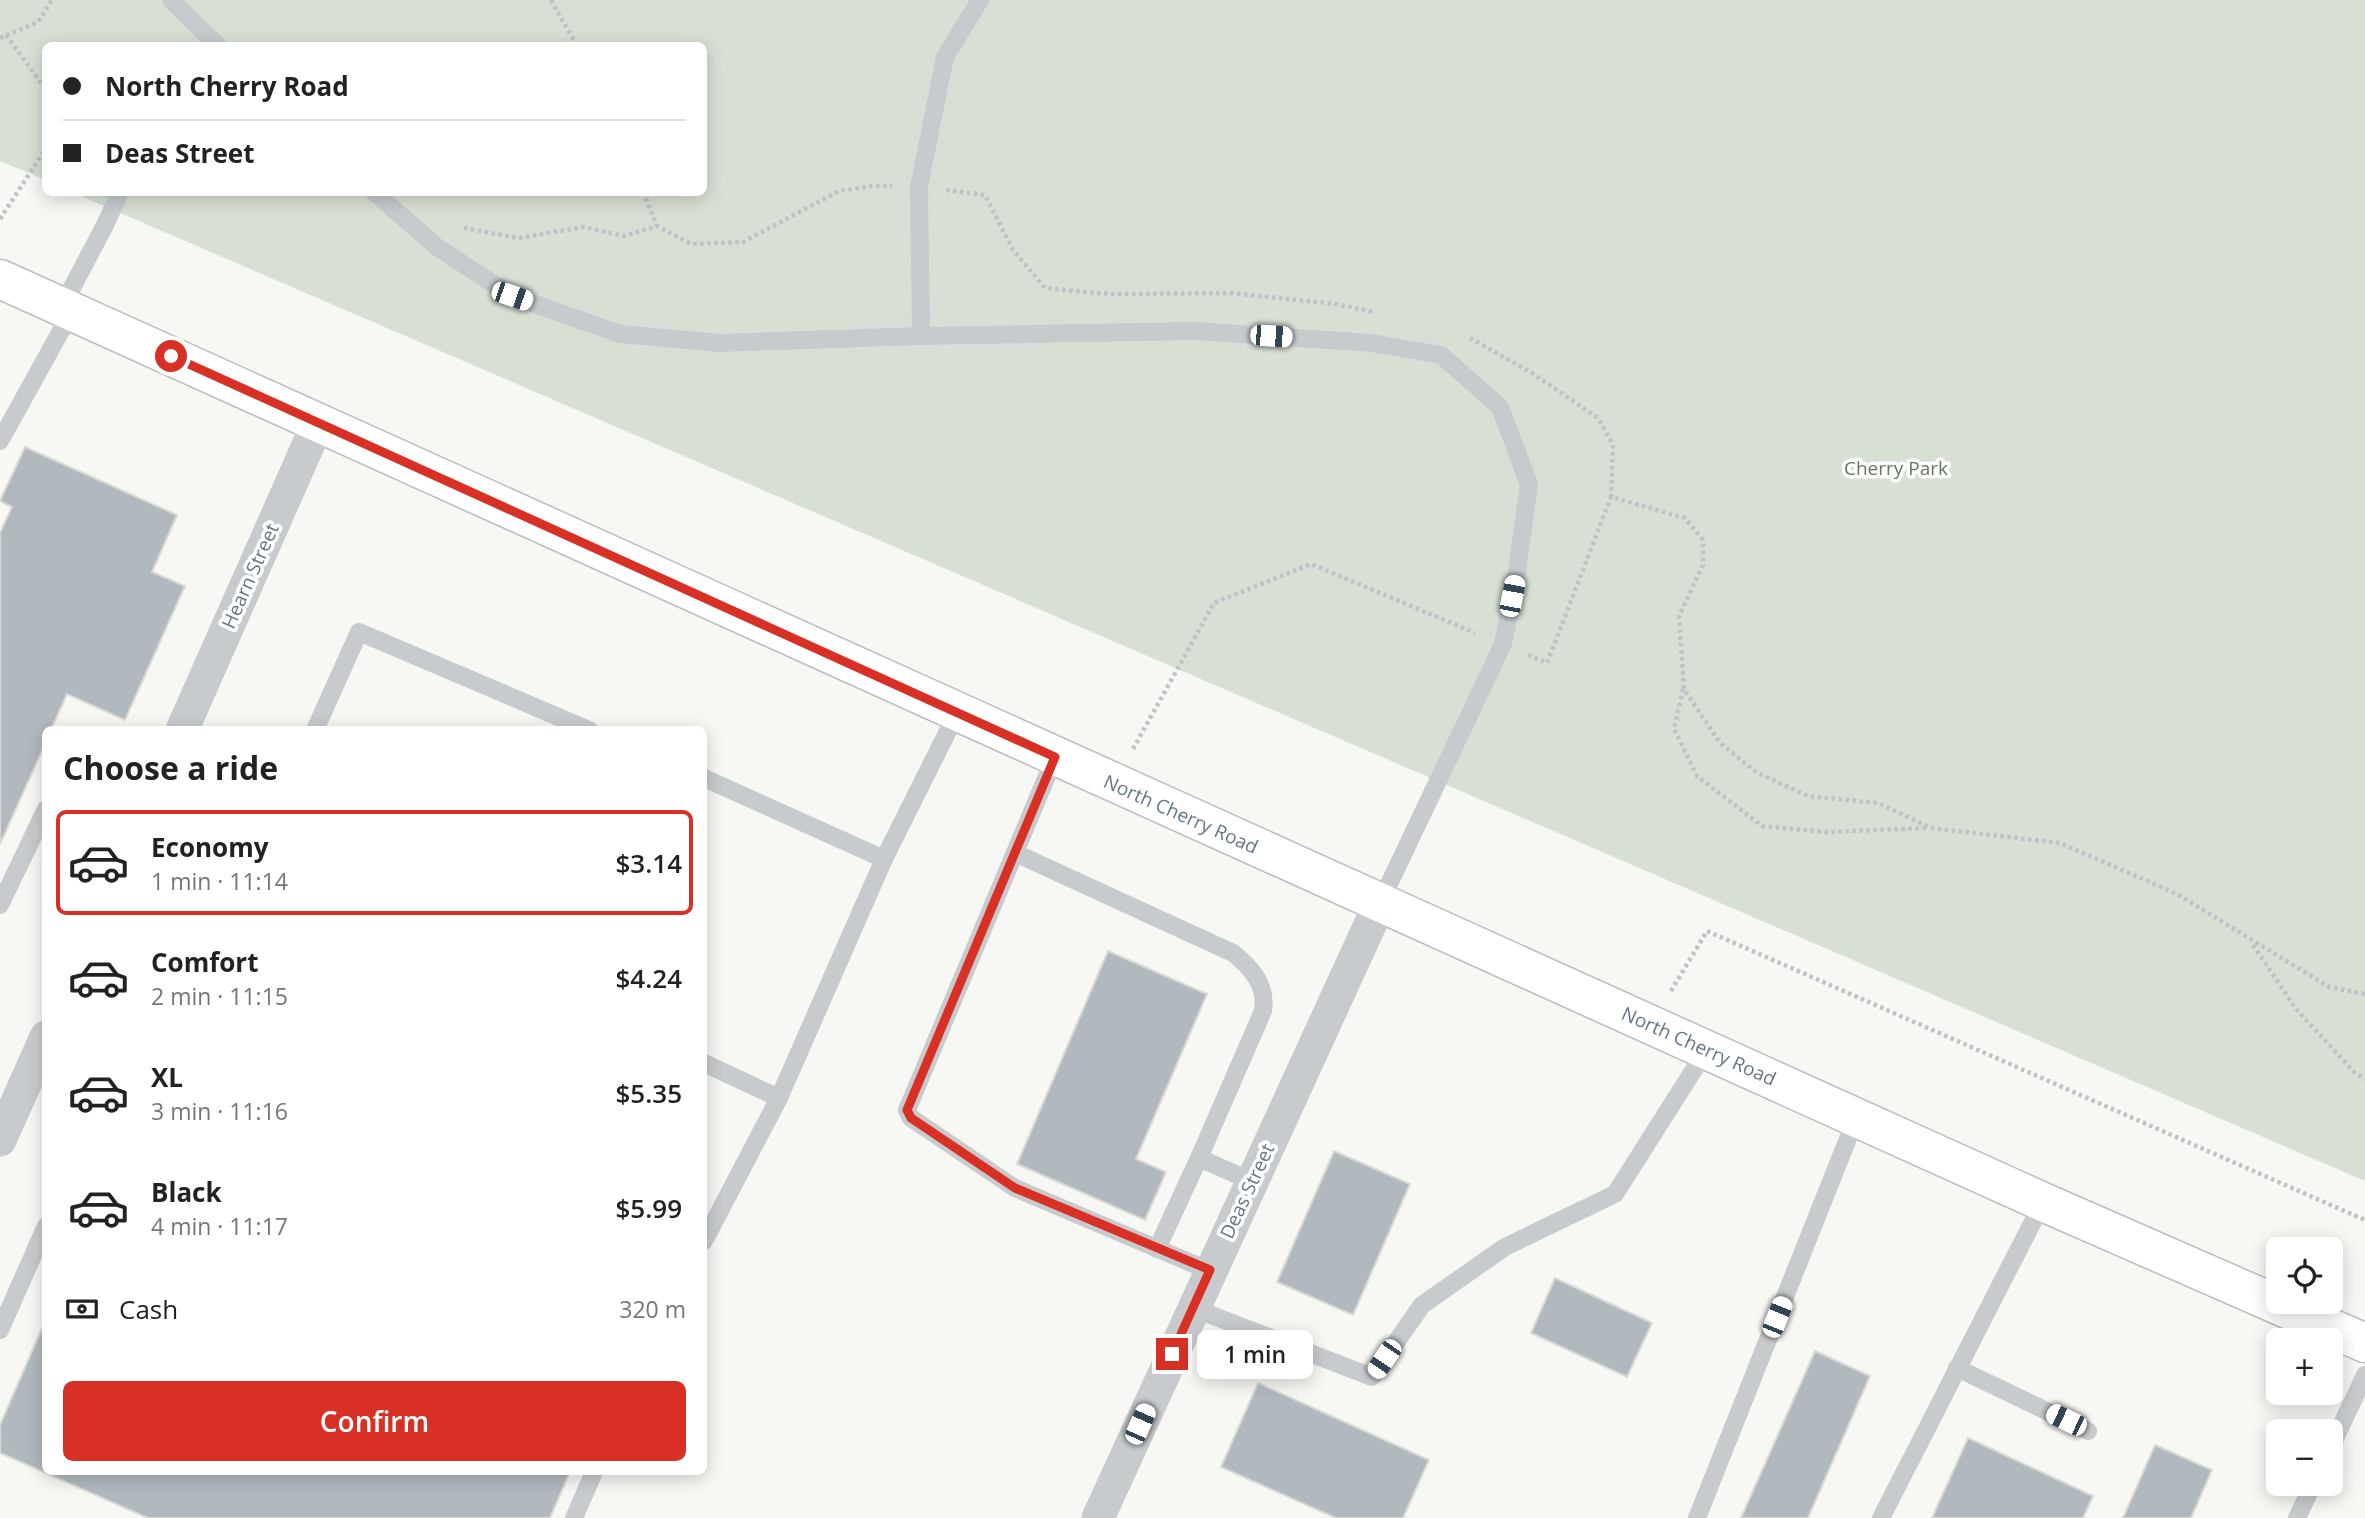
<!DOCTYPE html>
<html lang="en">
<head>
<meta charset="utf-8">
<style>
	body { margin:0; font-family:"Open Sans",sans-serif; background:#f2f2f2; color:#222; height:100vh; display:flex; flex-direction:column; font-size:26px; white-space:nowrap }
	* { box-sizing:border-box; margin:0 }
	p { font-size:23px; color:#767676 }
	.icon { flex:none; width:38px; height:38px; fill:none; stroke:currentColor; stroke-width:2; stroke-linecap:round; stroke-linejoin:round }
	.map { position:relative; flex:1; overflow:hidden }
	.side { position:absolute; left:42px; top:726px; width:665px; height:749px; display:flex; flex-direction:column; background:#fff; border-radius:10px; box-shadow:0 4px 18px #0003 }
	.side>* { flex:none }
	.guide { position:absolute; left:42px; top:42px; width:665px; height:154px; border-radius:10px; box-shadow:0 4px 18px #0003; display:grid; align-content:center; height:154px; padding:0 21px; background:#fff }
	.buttons { position:absolute; left:2266px; top:1237px; display:grid; gap:14px }
	.buttons a { display:grid; place-items:center; width:77px; height:77px; border-radius:10px; background:#fff; box-shadow:0 4px 18px #0003; font-size:35px }
	.end { position:absolute; width:32px; height:32px; margin:-16px; border:9px solid #d93025; background:#fff; box-shadow:0 0 0 4px #fff }
	.from { border-radius:50% }
	.bubble { position:absolute; height:49px; border-radius:10px; background:#fff; box-shadow:0 4px 18px #0003; font-size:23px; font-weight:600; line-height:49px; text-align:center }
	.car { position:absolute; width:21px; height:42px; margin:-21px -10px; border-radius:9px; box-shadow:0 0 5px 2px #0007; background:linear-gradient(#fff 24%,#345 0 40%,#fff 0 76%,#345 0 86%,#fff 0) }
	.guide b { display:flex; align-items:center; gap:24px; height:66px; font-size:26px }
	.guide b+b { border-top:2px solid #e0e0e0 }
	.guide i { width:18px; height:18px; background:#222 }
	ul { padding:0; list-style:none }
	li { display:flex; align-items:center; gap:21px; height:105px; margin:0 14px 10px; padding:0 7px; border:4px solid transparent; border-radius:10px }
	li div { flex:1 }
	li b { display:block; font-size:26px }
	li em { font-style:normal; font-weight:600 }
	li.selected { border-color:#d93025 }
	li>.icon { width:63px; height:63px; stroke-width:1.5 }
	h2 { padding:0 21px; font-size:32px; line-height:84px }
	.pay { display:flex; align-items:center; gap:18px; height:77px; padding:0 21px; font-size:26px }
	.pay p { margin-inline-start:auto }
	.action { display:flex; gap:14px; margin-top:auto; padding:14px 21px }
	.action a { flex:1; height:80px; border-radius:10px; background:#d93025; color:#fff; font-size:28px; font-weight:600; line-height:80px; text-align:center }
	.map>svg:first-child { display:block }
</style>
</head>
<body>
<div class="map">
<svg width="2365" height="1518" viewBox="0 0 2365 1518">
	<rect width="100%" height="100%" fill="#f7f7f4"/>
	<polygon fill="#d8e0d5" points="0,0 2365,0 2365,1181 74,193 704,192 704,46 46,46 45,180 0,161"/>
	<g fill="#b2b9be" stroke="#d9d9d6" stroke-width="2">
		<polygon points="25,447 177,515 152,572 185,586 125,720 67,694 51,730 46,730 46,742 0,844 0,533 12,507 0,501"/>
		<polygon points="1108,951 1207,994 1136,1159 1166,1172 1145,1220 1017,1164"/>
		<polygon points="1334,1151 1410,1184 1353,1315 1277,1282"/>
		<polygon points="1555,1278 1652,1323 1627,1377 1531,1333"/>
		<polygon points="46,1319 46,1472 570,1472 550,1518 148,1518 0,1453 0,1425"/>
		<polygon points="1815,1351 1870,1376 1808,1518 1741,1518"/>
		<polygon points="1258,1383 1429,1460 1403,1518 1336,1518 1221,1467"/>
		<polygon points="1968,1438 2093,1496 2083,1518 1932,1518"/>
		<polygon points="2155,1445 2212,1470 2191,1518 2123,1518"/>
	</g>
	<g fill="none" stroke-linecap="round" stroke-linejoin="round">
		<g stroke="#babec2" stroke-width="41">
			<polyline id="primary" points="0,279 2043,1202 2365,1343"/>
		</g>
		<g stroke="#c0c2c5" stroke-width="4.5" stroke-dasharray="3.5 3.5" stroke-linecap="butt">
			<polyline points="551,0 577,46"/>
			<polyline points="6,35 46,90"/>
			<polyline points="0,38 38,22 52,0"/>
			<polyline points="946,190 985,195 1013,250 1045,288 1109,294 1230,293 1335,304 1375,312"/>
			<polyline points="643,192 657,226"/>
			<polyline points="0,219 46,148"/>
			<polyline points="464,228 519,238 583,227 624,236 657,226 691,244 743,242 839,191 873,186 892,186"/>
			<polyline points="1470,338 1532,373 1598,418 1613,445 1611,497 1685,518 1703,540 1703,565 1679,616 1684,689 1720,743 1756,772 1808,796 1878,803 1931,828 2060,843 2177,894 2329,987 2365,994"/>
			<polyline points="1528,655 1547,663 1611,497"/>
			<polyline points="1683,689 1674,729 1697,776 1762,826 1826,832 1927,828"/>
			<polyline points="1133,749 1214,603 1311,564 1475,633"/>
			<polyline points="2253,945 2296,1009 2355,1073 2365,1079"/>
			<polyline points="1671,991 1707,931 2365,1220"/>
		</g>
		<g stroke="#c7cbce" stroke-width="18">
			<polyline points="171,0 218,46"/>
			<polyline points="374,192 437,247 512,296 620,334 720,343 921,336 1196,331 1371,343 1441,355 1500,407 1529,484 1517,571 1503,644 1380,903"/>
			<polyline points="62,307 106,223 120,192"/>
			<polyline points="921,336 919,187 945,57 980,0"/>
			<polyline points="0,441 72,311"/>
			<polyline points="315,730 359,632 589,730"/>
			<polyline points="1055,757 907,1110 911,1118 1015,1188 1210,1271"/>
			<polyline points="704,778 884,859"/>
			<path d="M1015 853 1233 953C1252 968 1267 986 1263 1011L1199 1158"/>
			<polyline points="0,905 46,809"/>
			<polyline points="704,1063 779,1098 704,1241"/>
			<polyline points="779,1098 884,859 957,713"/>
			<polyline points="1157,1249 1199,1158 1251,1181"/>
			<polyline points="1193,1308 1372,1377 1422,1305 1505,1247 1615,1194 1707,1049"/>
			<polyline points="0,1330 46,1226"/>
			<polyline points="1957,1368 2088,1431"/>
			<polyline points="2331,1447 2365,1375"/>
			<polyline points="574,1518 594,1472"/>
			<polyline points="1697,1518 1857,1116"/>
			<polyline points="1881,1518 2043,1202"/>
			<polyline points="2297,1518 2313,1484"/>
		</g>
		<g stroke="#c7cbce" stroke-width="33">
			<polyline points="182,730 318,423"/>
			<polyline points="0,1140 46,1037"/>
			<polyline points="1098,1518 1380,903"/>
		</g>
		<use href="#primary" stroke="#fff" stroke-width="38"/>
	</g>
	<g fill="none" stroke-linecap="round" stroke-linejoin="round">
		<polyline stroke="#d93025" stroke-width="9" points="171,356 1055,757 907,1110 911,1118 1015,1188 1210,1270 1172,1354"/>
	</g>
	<g text-anchor="middle" stroke-width="7" stroke-linejoin="round" paint-order="stroke">
		<g font-size="19" fill="#62795f" stroke="#fff">
			<text x="1896" y="475">Cherry Park</text>
		</g>
		<g font-size="19" fill="#647587" stroke="#fff">
			<text transform="translate(250 576) rotate(-66)" y="7">Hearn Street</text>
			<text transform="translate(1181 814) rotate(24)" y="7">North Cherry Road</text>
			<text transform="translate(1699 1046) rotate(24)" y="7">North Cherry Road</text>
			<text transform="translate(1247 1191) rotate(-65)" y="7">Deas Street</text>
		</g>
	</g>
</svg>
<div class="buttons">
<a><svg class="icon" aria-label="locate" viewBox="0 0 24 24"><circle cx="12" cy="12" r="6"/><path d="M12 2v4M12 18v4M2 12h4M18 12h4"/></svg></a>
<a>+</a>
<a>−</a>
</div>
<i class="end from" style="left:171px;top:356px"></i>
<i class="end" style="left:1172px;top:1354px"></i>
<div class="bubble" style="left:1197px;top:1330px;width:116px">1 min</div>
<i class="car" style="left:512px;top:296px;rotate:109deg"></i>
<i class="car" style="left:1271px;top:336px;rotate:94deg"></i>
<i class="car" style="left:1512px;top:596px;rotate:11deg"></i>
<i class="car" style="left:1777px;top:1317px;rotate:22deg"></i>
<i class="car" style="left:1384px;top:1359px;rotate:214deg"></i>
<i class="car" style="left:2066px;top:1420px;rotate:296deg"></i>
<i class="car" style="left:1140px;top:1424px;rotate:24deg"></i>
<div class="guide">
<b><i class="from"></i>North Cherry Road</b>
<b><i></i>Deas Street</b>
</div>
<section class="side">
<h2>Choose a ride</h2>
<ul>
<li class="selected"><svg class="icon" aria-label="car" viewBox="0 0 24 24"><path d="M5 17H2v-5l4-1 3-4h7l3 4 3 1v5h-3M9 17h6M6 11h13"/><circle cx="7" cy="17" r="2"/><circle cx="17" cy="17" r="2"/></svg><div><b>Economy</b><p>1 min · 11:14</p></div><em>$3.14</em></li>
<li><svg class="icon" aria-label="car" viewBox="0 0 24 24"><path d="M5 17H2v-5l4-1 3-4h7l3 4 3 1v5h-3M9 17h6M6 11h13"/><circle cx="7" cy="17" r="2"/><circle cx="17" cy="17" r="2"/></svg><div><b>Comfort</b><p>2 min · 11:15</p></div><em>$4.24</em></li>
<li><svg class="icon" aria-label="car" viewBox="0 0 24 24"><path d="M5 17H2v-5l4-1 3-4h7l3 4 3 1v5h-3M9 17h6M6 11h13"/><circle cx="7" cy="17" r="2"/><circle cx="17" cy="17" r="2"/></svg><div><b>XL</b><p>3 min · 11:16</p></div><em>$5.35</em></li>
<li><svg class="icon" aria-label="car" viewBox="0 0 24 24"><path d="M5 17H2v-5l4-1 3-4h7l3 4 3 1v5h-3M9 17h6M6 11h13"/><circle cx="7" cy="17" r="2"/><circle cx="17" cy="17" r="2"/></svg><div><b>Black</b><p>4 min · 11:17</p></div><em>$5.99</em></li>
</ul>
<div class="pay"><svg class="icon" aria-label="cash" viewBox="0 0 24 24"><path d="M3 7h18v10H3z"/><circle cx="12" cy="12" r="2"/></svg>Cash<p>320 m</p></div>
<div class="action"><a>Confirm</a></div>
</section>
</div>
</body>
</html>
